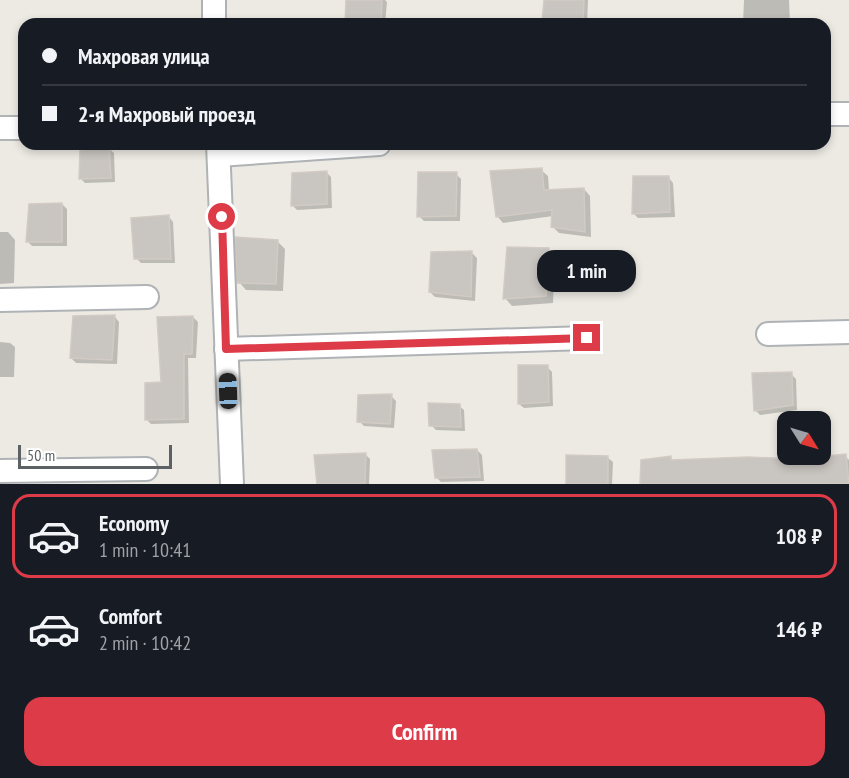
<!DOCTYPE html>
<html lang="en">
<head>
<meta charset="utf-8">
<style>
	body { margin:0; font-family:"PT Sans Narrow",sans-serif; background:#20242c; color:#f1f3f6; height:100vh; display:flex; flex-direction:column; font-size:22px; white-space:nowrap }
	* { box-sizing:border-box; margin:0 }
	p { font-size:20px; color:#9ea1a6 }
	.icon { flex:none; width:33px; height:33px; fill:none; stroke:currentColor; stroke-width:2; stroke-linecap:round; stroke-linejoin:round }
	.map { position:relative; height:484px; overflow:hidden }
	.side { display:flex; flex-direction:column; background:#171b24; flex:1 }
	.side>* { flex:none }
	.guide { position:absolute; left:18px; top:18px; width:813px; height:132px; border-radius:18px; box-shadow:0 3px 9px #0003; display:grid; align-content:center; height:132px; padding:0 24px; background:#171b24 }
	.needle { width:39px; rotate:127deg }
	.buttons { position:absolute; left:777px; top:411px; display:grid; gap:12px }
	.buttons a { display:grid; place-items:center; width:54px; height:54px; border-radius:12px; background:#171b24; box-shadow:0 3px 9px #0003; font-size:30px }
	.scale { position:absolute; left:18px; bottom:15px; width:154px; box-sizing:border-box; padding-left:6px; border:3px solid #5c6164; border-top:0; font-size:16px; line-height:21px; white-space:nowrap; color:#5c6164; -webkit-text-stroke:4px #fff; paint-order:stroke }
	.end { position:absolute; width:27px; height:27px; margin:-14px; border:8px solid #dd3b48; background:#fff; box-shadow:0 0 0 3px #fff }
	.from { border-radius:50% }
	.bubble { position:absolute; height:42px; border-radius:18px; background:#171b24; box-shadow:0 3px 9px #0003; font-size:20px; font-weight:700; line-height:42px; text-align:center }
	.car { position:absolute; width:18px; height:36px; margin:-18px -9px; border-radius:8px; box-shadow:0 0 4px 2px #0007; background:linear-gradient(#222 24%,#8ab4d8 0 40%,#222 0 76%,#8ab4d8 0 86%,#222 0) }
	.guide b { display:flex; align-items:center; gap:21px; height:57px; font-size:22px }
	.guide b+b { border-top:2px solid #363941 }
	.guide i { width:15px; height:15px; background:#f1f3f6 }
	ul { padding:10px 0 0; list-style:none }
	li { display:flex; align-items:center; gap:18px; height:84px; margin:0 12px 9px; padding:0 12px; border:3px solid transparent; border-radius:18px }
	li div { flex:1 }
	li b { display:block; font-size:22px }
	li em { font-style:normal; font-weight:700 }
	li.on { border-color:#dd3b48 }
	li>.icon { width:54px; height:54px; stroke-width:1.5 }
	.button { display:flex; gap:12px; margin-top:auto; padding:12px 24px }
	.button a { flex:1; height:69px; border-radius:18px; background:#dd3b48; color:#fff; font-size:24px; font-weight:700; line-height:69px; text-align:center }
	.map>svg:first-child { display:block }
</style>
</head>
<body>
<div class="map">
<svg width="849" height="484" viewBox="0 0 849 484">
	<rect width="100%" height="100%" fill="#edeae4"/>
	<g fill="#0003">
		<polygon points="348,0 385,0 387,2 385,24 346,24"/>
		<polygon points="546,0 588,0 587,24 545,24 543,22"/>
		<polygon points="744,0 789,0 790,24 743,24"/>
		<polygon points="109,149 114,153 115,182 85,183 81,179"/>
		<polygon points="541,170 548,176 549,191 584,189 590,196 591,237 559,233 553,227 553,216 503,223 497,216"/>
		<polygon points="326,172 331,177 332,208 297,210 293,206"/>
		<polygon points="456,174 461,179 460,221 424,221 419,216"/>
		<polygon points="669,178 673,183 675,217 638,218 633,213"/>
		<polygon points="62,204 67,209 67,246 32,246 27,241"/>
		<polygon points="169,217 173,222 175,263 141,263 136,258"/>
		<polygon points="0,232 8,232 15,240 14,283 0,284"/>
		<polygon points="278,242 285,249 283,291 246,290 239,282"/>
		<polygon points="548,249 555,256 553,303 512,306 505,298"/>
		<polygon points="472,253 477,258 475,301 435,297 430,292"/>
		<polygon points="115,317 119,322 117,364 76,363 71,358"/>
		<polygon points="193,317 198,322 196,358 188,358 189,423 151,424 146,419"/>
		<polygon points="0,342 10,343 15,347 14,377 0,377"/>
		<polygon points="547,367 552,372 553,406 524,408 519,404"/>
		<polygon points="791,374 796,379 797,410 760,415 755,410"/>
		<polygon points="391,396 396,401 394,428 364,426 359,421"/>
		<polygon points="459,406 464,410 465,431 436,430 431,425"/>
		<polygon points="477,450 482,455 484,481 441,482 436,477"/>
		<polygon points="365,454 370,459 369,484 318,484"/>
		<polygon points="845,456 849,460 849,484 642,484 671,458 674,461 795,460"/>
		<polygon points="608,458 613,462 612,484 567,484"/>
	</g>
	<g fill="#c9c5c1" stroke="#d2cbc3" stroke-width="1.5">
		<polygon points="346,0 382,0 381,24 345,24"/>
		<polygon points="544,0 584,0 583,24 542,22"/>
		<polygon points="109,147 111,178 79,179 80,150"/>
		<polygon points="542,168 544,190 584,188 585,232 551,227 552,210 496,217 490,171"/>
		<polygon points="327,171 327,204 291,206 292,173"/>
		<polygon points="418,172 457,172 456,216 417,217"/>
		<polygon points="633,176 669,176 670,212 632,214"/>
		<polygon points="62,203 62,242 26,242 29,204"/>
		<polygon points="169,215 171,259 134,259 131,218"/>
		<polygon points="235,237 278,240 276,284 237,283"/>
		<polygon points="507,247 549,248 546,296 503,299"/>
		<polygon points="472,251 471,297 429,292 431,252"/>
		<polygon points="115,315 112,360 70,358 73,316"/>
		<polygon points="193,316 192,354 184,354 184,419 145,420 145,383 161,382 157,317"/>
		<polygon points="518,365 548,365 549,402 518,404"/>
		<polygon points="792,372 793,405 754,411 752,373"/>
		<polygon points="392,394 390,424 357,422 358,395"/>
		<polygon points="428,403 460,404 461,427 429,426"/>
		<polygon points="477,449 480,477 435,478 432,450"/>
		<polygon points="366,453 365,484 317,484 314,455"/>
		<polygon points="846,454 849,484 640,484 641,460 671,456 671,460 748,457 795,459"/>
		<polygon points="566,455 608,456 608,484 566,484"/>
	</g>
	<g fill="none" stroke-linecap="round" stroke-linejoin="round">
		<g stroke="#afb3b6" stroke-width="26">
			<g id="minor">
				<polyline points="214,0 214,24"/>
				<polyline points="825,114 849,114"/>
				<polyline points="0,128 24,128"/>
				<polyline points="218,144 232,484"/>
				<polyline points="219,155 379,144"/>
				<polyline points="0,300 147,297"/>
				<polyline points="768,334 849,332"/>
				<polyline points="226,349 587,338"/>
				<polyline points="0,471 146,469"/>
			</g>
		</g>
		<use href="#minor" stroke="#fff" stroke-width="22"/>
	</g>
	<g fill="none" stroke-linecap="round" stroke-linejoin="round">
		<polyline stroke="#dd3b48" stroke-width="8" points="222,217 226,349 587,338"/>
	</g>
</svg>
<div class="buttons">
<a><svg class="needle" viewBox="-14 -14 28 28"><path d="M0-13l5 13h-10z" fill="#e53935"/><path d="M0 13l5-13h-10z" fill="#9ea1a6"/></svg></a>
</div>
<div class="scale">50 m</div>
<i class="end from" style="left:222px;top:217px"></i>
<i class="end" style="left:587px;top:338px"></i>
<div class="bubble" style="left:537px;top:250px;width:99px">1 min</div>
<i class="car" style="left:228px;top:391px;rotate:358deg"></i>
<div class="guide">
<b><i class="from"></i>Махровая улица</b>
<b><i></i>2-я Махровый проезд</b>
</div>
</div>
<section class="side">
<ul>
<li class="on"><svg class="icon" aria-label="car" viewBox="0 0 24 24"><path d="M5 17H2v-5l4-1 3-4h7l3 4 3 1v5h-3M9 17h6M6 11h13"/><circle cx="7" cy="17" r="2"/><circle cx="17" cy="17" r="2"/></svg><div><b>Economy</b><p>1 min · 10:41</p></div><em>108 ₽</em></li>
<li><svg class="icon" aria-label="car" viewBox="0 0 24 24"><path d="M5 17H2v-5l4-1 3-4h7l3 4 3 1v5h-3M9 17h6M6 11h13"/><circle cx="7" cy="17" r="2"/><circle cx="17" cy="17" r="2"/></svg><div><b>Comfort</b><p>2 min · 10:42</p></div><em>146 ₽</em></li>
</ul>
<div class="button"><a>Confirm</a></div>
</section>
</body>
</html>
